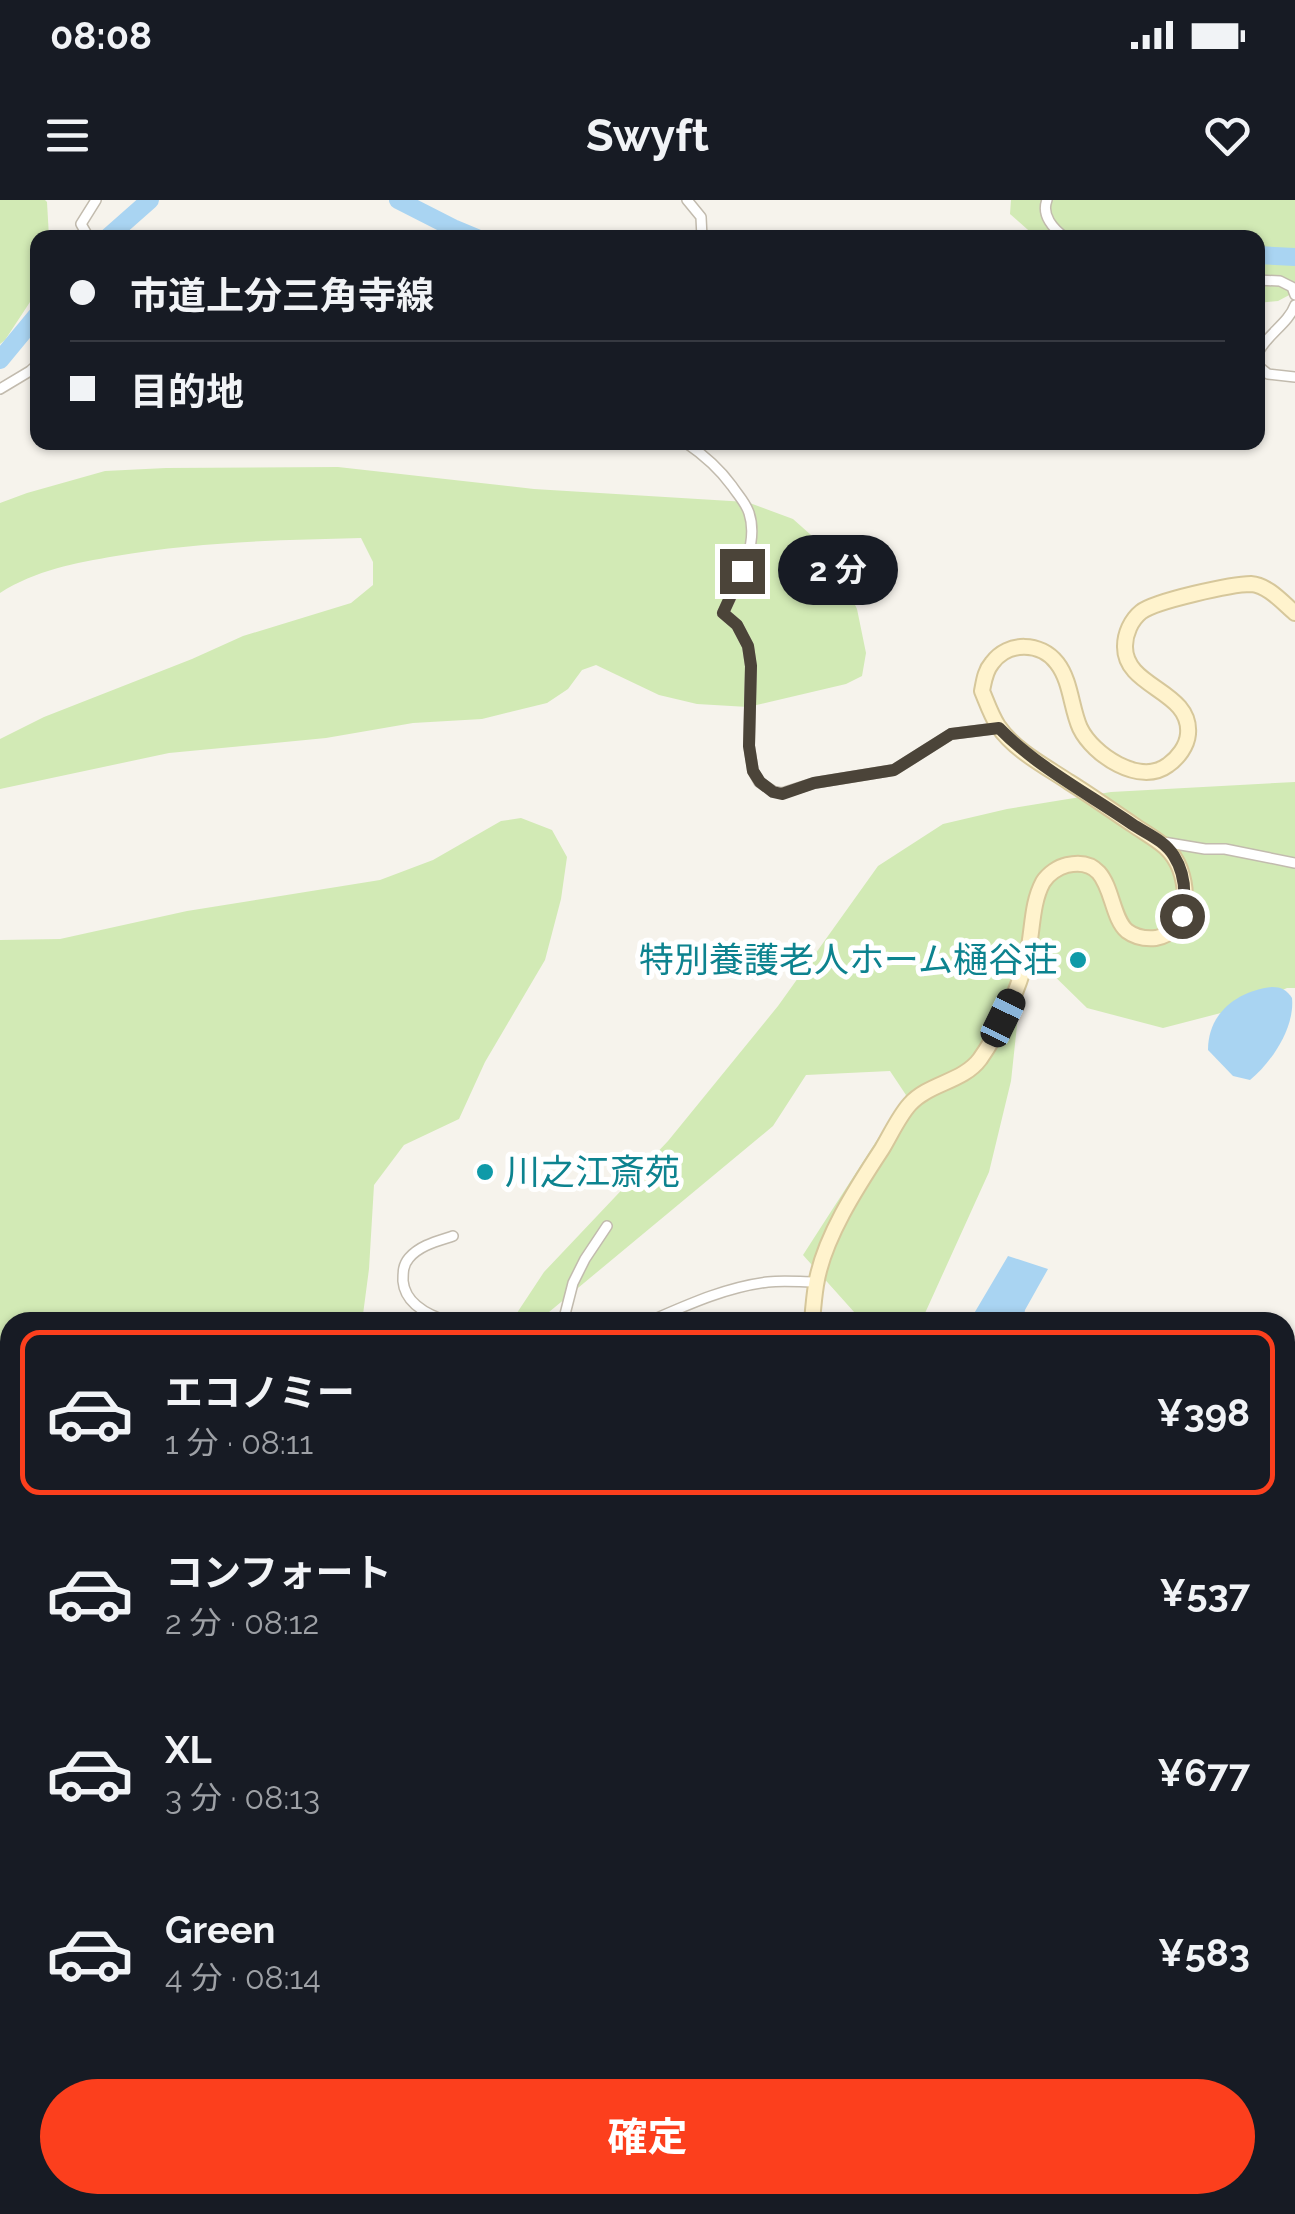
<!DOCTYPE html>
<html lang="ja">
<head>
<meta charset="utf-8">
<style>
	body { margin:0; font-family:Raleway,"Noto Sans JP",sans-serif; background:#20242c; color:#f1f3f6; height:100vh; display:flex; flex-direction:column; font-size:38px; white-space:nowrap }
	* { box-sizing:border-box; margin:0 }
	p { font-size:32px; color:#9ea1a6 }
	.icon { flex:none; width:55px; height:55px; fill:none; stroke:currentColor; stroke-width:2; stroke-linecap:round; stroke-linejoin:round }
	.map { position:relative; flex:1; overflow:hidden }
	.drawer { position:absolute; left:0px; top:1112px; width:1295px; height:902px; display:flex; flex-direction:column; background:#171b24; border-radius:30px 30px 0 0; box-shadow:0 2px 8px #0004 }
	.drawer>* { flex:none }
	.guide { position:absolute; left:30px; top:30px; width:1235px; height:220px; border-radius:20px; box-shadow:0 2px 8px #0004; display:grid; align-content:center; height:220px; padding:0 40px; background:#171b24 }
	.end { position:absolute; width:45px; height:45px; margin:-22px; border:12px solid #4b4439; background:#fff; box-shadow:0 0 0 5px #fff }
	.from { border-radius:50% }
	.bubble { position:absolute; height:70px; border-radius:35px; background:#171b24; box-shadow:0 2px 8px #0004; font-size:32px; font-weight:700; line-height:70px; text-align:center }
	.car { position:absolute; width:30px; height:60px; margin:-30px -15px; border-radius:12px; box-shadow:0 0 8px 2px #0007; background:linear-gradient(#222 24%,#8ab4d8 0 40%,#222 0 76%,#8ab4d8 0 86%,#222 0) }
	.guide b { display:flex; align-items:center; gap:35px; height:95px; font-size:38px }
	.guide b+b { border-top:2px solid #363941 }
	.guide i { width:25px; height:25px; background:#f1f3f6 }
	ul { padding:18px 0 0; list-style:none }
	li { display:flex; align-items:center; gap:30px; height:165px; margin:0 20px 15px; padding:0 20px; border:5px solid transparent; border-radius:20px }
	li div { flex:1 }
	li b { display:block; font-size:38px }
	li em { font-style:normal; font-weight:700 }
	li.active { border-color:#fc3f1d }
	li>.icon { width:90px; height:90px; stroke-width:1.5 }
	.primary-button { display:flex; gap:20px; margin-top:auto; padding:20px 40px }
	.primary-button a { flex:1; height:115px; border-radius:60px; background:#fc3f1d; color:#fff; font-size:40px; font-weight:700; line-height:115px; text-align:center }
	.status { display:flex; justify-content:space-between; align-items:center; height:70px; padding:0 50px; background:#171b24; direction:ltr }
	.status svg { height:28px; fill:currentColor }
	header { display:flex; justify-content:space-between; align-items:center; height:130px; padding:0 40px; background:#171b24; font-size:45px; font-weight:700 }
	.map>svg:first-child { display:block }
</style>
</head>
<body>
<div class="status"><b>08:08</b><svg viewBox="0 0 49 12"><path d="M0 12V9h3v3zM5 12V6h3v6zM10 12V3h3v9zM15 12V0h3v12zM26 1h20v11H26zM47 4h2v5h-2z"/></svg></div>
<header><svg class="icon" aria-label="menu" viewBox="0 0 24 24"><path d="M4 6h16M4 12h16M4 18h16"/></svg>Swyft<svg class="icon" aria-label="heart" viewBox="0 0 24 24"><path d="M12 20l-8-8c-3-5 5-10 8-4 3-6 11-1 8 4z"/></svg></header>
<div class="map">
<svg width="1295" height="2014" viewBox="0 0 1295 2014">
	<rect width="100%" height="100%" fill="#f6f3ec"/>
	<g fill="#d2eab5">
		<polygon points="0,0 45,0 47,2 49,37 38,38 37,96 30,102 5,140 0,144"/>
		<polygon points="1011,0 1295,0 1295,92 1278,101 1258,103 1258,38 1036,37 1010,14"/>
		<path d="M338 267 534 289 747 302 793 319 829 351 857 409 866 453 862 476 846 484 748 507 697 504 659 495 596 465 582 470 568 489 547 503 482 519 413 523 326 538 169 553 0 589V539L44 517 192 459 243 436 351 403 373 385V362L361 338C279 340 197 342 116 356 75 363 36 370 0 393V303L27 293 105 271 166 268Z"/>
		<polygon points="1295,582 1295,788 1287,788 1244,807 1163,828 1087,808 1039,761 1022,779 1011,881 989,972 921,1122 863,1122 803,1055 906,895 890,871 806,875 773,926 537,1122 511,1122 544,1072 668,941 778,806 878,666 943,624 1007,609 1111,592"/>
		<polygon points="521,618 552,630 567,657 561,699 545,760 485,862 459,919 404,945 374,985 369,1069 362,1122 10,1122 10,1495 0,1505 0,740 60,739 187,711 380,680 433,660 501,621"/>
	</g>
	<g fill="#a9d4f2">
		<path d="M1272 787C1281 787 1287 790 1292 798 1295 828 1271 863 1250 880L1233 876 1208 850C1208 813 1237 791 1272 787Z"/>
		<polygon points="1008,1056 1048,1069 1025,1110 1023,1122 969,1122"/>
		<polygon points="591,2005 788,2005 781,2014 600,2014"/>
	</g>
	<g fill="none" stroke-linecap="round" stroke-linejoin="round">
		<g stroke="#a9d4f2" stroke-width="18">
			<polyline points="398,0 453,28 477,38"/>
			<polyline points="107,38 150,0"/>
			<polyline points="1258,55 1295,57"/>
			<polyline points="0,160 38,114"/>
		</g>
		<g stroke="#c2bbae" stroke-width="12">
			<g id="street">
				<polyline points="687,0 701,17 702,38"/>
				<path d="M1047 0C1041 15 1053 29 1066 38"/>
				<polyline points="89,38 81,24 96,0"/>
				<polyline points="1258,80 1280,81 1292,87 1295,95"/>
				<path d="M1258 153C1267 134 1288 124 1295 105"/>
				<polyline points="1258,166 1268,174 1295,177"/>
				<polyline points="0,189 30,171 38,164"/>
				<path d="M685 242C704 255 719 268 732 286 738 295 746 303 749 313 760 346 736 385 723 413L737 425 748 446 751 467 749 545 753 571 759 582 773 591 782 593 814 583 894 570 951 534 999 528"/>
				<polyline points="1163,642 1205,649 1225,649 1295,663"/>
				<path d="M450 1122C430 1116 405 1104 403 1081 403 1072 403 1065 409 1058 420 1045 438 1041 453 1036"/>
				<polyline points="563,1122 573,1083 585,1059 607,1026"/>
				<path d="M648 1122C687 1105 726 1087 768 1082 784 1080 800 1082 816 1082"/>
				<polyline points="1295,1168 1290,1176 1295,1181"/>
				<polyline points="1285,1193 1295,1195"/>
				<polyline points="0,1201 10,1185"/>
				<polyline points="0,1230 10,1230"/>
				<polyline points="0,1352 10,1347"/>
				<polyline points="1285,1735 1295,1738"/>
				<polyline points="1285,1903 1295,1903"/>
				<polyline points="0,1982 10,1983"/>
				<polyline points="142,2005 159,2014"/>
				<polyline points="184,2005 187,2014"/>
				<polyline points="317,2005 334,2013"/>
				<polyline points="555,2005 569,2014"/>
				<polyline points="1186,2005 1190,2014"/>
				<polyline points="827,2014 834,2005"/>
				<polyline points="1037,2014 1041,2005"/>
			</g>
		</g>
		<g stroke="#d6c79b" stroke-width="18">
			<g id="secondary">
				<path d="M812 1122C813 1110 814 1097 816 1085 823 1039 857 987 882 949 891 934 899 916 910 904 929 883 963 882 980 859 1001 829 1018 791 1027 756 1033 732 1031 704 1043 682 1048 674 1058 667 1067 665 1115 654 1106 713 1127 731 1135 737 1146 739 1156 738 1187 732 1189 694 1180 669 1171 645 1152 638 1132 624 1111 610 1090 595 1069 582 1045 566 1014 550 998 526 991 515 987 503 982 491 984 481 985 471 992 463 1008 441 1041 442 1057 463 1071 481 1071 508 1080 528 1093 555 1140 586 1168 565 1178 558 1187 546 1188 534 1192 490 1124 488 1125 446 1125 434 1131 420 1141 412 1155 401 1232 384 1251 384 1268 385 1283 403 1295 413"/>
				<polyline points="390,2005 404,2014"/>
				<polyline points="368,2014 375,2005"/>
				<polyline points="475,2014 486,2005"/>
			</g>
		</g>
		<g stroke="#e0a43c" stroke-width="21">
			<g id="highway">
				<polyline points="1285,1213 1295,1215"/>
				<polyline points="1285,1230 1295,1231"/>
				<polyline points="0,1266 10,1264"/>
				<polyline points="0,1282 10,1280"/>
			</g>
		</g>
		<use href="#street" stroke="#fff" stroke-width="9"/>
		<use href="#secondary" stroke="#fff3cd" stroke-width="14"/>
		<use href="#highway" stroke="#ffcf6e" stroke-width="18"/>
	</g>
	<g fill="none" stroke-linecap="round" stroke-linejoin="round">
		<path stroke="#4b4439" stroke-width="12" d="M742 371 723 413 737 425 748 446 751 466 749 546 753 571 760 582 773 592 782 594 814 583 894 570 951 534 999 528C1037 567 1087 593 1132 624 1147 634 1164 640 1174 656 1186 675 1186 696 1182 716"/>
	</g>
	<g fill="#0f9aa8" stroke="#fff" stroke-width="4">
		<circle cx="1078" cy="760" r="10"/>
		<circle cx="485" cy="972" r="10"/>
	</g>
	<g text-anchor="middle" stroke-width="10" stroke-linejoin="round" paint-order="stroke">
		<g font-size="35" fill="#0d838f" stroke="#fff" text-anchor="end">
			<text x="1058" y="772">特別養護老人ホーム樋谷荘</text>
			<text x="505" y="984" text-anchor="start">川之江斎苑</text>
		</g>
	</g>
</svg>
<i class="end from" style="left:1182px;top:716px"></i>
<i class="end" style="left:742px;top:371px"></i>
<div class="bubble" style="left:778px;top:335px;width:120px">2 分</div>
<i class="car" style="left:1003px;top:818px;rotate:26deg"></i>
<div class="guide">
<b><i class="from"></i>市道上分三角寺線</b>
<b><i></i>目的地</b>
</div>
<section class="drawer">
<ul>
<li class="active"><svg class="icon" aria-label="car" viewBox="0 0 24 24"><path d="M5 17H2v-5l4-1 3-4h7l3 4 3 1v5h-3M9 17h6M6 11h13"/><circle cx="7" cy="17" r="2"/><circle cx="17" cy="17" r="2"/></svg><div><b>エコノミー</b><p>1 分 · 08:11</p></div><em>¥398</em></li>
<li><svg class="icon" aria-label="car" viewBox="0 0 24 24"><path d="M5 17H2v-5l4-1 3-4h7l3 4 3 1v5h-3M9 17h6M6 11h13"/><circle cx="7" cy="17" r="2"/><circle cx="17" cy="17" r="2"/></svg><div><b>コンフォート</b><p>2 分 · 08:12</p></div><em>¥537</em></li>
<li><svg class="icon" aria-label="car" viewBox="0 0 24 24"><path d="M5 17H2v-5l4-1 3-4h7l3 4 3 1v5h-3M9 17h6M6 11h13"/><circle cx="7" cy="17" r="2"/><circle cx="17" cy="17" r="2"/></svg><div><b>XL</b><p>3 分 · 08:13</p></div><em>¥677</em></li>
<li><svg class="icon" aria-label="car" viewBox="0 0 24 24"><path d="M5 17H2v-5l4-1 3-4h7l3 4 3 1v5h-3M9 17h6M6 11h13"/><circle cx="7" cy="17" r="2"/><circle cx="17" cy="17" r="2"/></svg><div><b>Green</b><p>4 分 · 08:14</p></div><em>¥583</em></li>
</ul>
<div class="primary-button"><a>確定</a></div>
</section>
</div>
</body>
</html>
